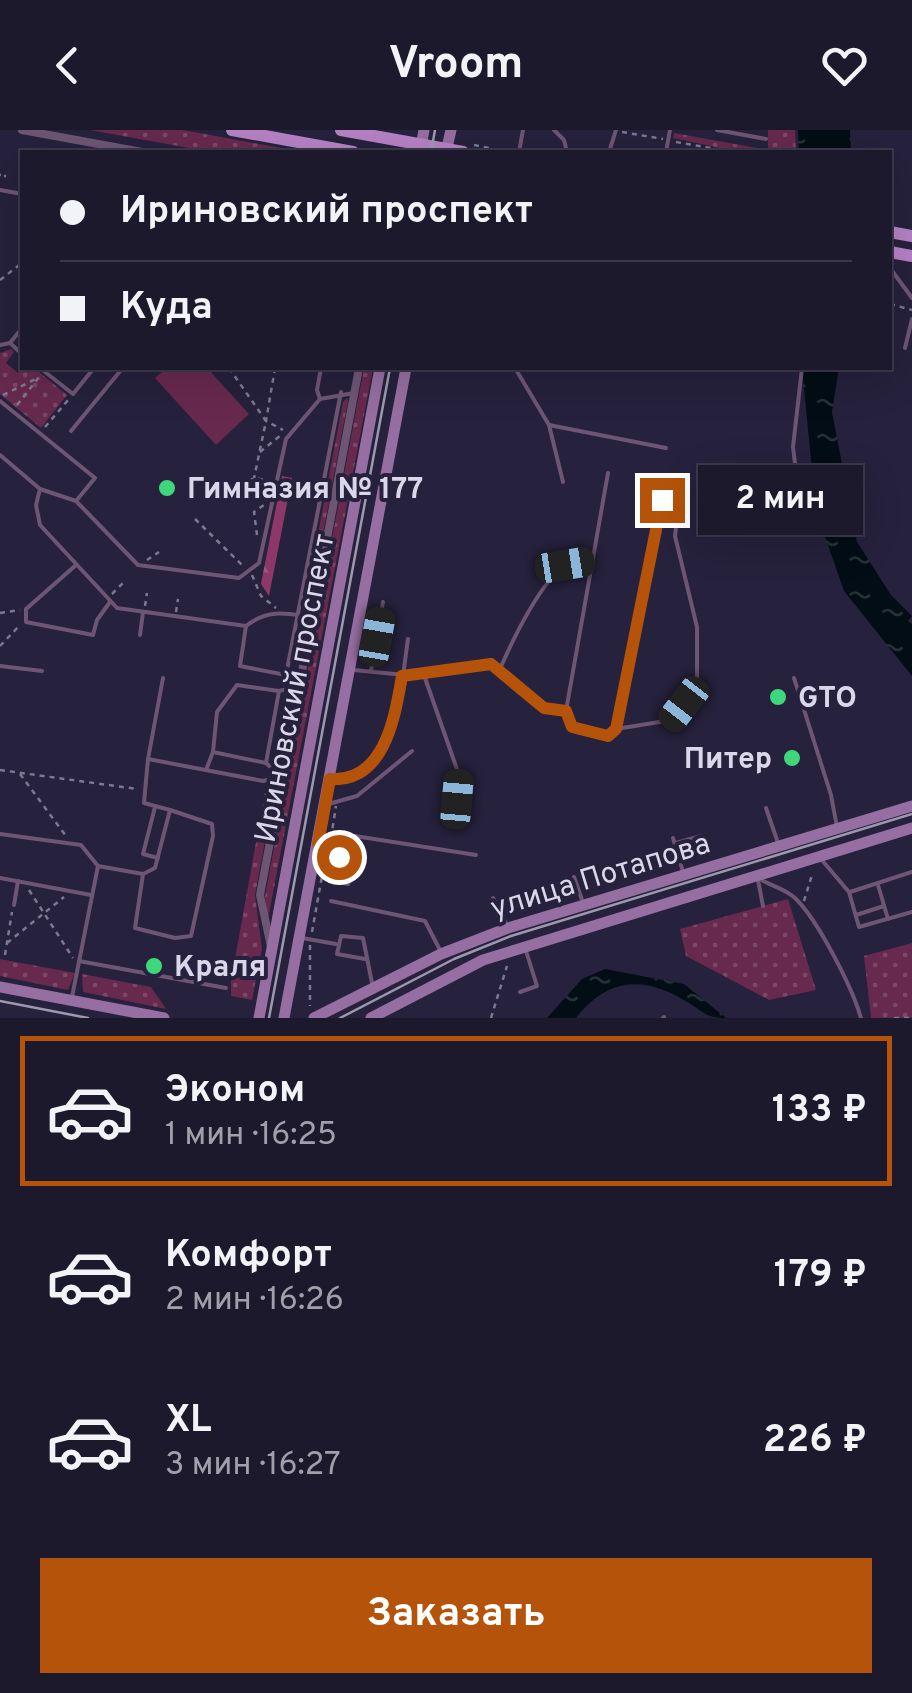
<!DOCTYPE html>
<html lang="ru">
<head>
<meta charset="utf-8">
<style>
	body { margin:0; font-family:Overpass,sans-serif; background:#252235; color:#f1f3f6; height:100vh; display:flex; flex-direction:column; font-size:38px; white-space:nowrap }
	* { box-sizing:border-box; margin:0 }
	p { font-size:32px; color:#a0a0aa }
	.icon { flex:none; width:55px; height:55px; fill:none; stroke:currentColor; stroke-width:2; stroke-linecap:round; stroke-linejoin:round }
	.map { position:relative; height:888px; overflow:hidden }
	.sheet { display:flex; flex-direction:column; background:#1c192d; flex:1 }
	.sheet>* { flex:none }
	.hud { position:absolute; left:20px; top:20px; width:872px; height:220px; border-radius:0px; box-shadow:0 10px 40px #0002,0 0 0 2px #3a3849; display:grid; align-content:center; height:220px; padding:0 40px; background:#1c192d }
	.end { position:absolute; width:45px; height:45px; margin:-22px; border:12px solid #b45309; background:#fff; box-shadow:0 0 0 5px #fff }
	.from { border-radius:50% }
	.bubble { position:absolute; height:70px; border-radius:0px; background:#1c192d; box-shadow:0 10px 40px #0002,0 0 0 2px #3a3849; font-size:32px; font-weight:700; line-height:70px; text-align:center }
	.car { position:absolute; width:30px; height:60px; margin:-30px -15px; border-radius:12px; box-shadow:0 0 8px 2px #0007; background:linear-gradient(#222 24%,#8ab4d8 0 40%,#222 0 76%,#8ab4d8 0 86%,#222 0) }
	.hud b { display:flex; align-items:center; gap:35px; height:95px; font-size:38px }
	.hud b+b { border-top:2px solid #3a3849 }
	.hud i { width:25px; height:25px; background:#f1f3f6 }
	ul { padding:18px 0 0; list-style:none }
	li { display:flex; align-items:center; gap:30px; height:150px; margin:0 20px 15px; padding:0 20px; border:5px solid transparent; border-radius:0px }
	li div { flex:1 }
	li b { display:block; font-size:38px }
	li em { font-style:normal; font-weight:700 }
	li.active { border-color:#b45309 }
	li>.icon { width:90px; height:90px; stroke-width:1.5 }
	.primary-button { display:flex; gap:20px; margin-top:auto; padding:20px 40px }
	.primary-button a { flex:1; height:115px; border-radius:0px; background:#b45309; color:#fff; font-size:40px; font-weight:700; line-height:115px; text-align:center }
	header { display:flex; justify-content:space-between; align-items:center; height:130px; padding:0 40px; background:#1c192d; font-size:45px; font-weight:700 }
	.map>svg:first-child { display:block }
</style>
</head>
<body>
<header><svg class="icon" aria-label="back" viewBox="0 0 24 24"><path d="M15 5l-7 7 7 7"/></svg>Vroom<svg class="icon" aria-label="heart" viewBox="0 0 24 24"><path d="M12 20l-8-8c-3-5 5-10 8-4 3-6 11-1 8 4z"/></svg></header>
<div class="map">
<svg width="912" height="888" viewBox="0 0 912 888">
	<defs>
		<pattern id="grass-dots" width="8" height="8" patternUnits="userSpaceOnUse" patternTransform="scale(2.5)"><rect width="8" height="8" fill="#67294e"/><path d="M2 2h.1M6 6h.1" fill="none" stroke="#7c4768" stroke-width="1.8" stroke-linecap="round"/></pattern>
		<pattern id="forest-firs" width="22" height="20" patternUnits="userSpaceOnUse" patternTransform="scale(2.5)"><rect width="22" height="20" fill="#8d386b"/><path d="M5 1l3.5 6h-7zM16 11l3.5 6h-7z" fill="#9c5480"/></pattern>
		<pattern id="water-ripples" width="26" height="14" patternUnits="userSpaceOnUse" patternTransform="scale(2.5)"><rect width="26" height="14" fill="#020d15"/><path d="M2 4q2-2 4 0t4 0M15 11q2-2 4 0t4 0" fill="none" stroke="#263037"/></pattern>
	</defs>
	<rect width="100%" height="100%" fill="#26213c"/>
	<g fill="url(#grass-dots)">
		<polygon points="90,0 183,0 303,22 211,22"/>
		<polygon points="768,0 795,0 796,21 739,22 673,8 674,3 768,20"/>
		<polygon points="11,219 14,222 6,233 18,243 24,238 34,238 67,265 41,298 0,264 0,223"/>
		<polygon points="364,238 373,238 268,789 265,766"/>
		<polygon points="347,268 348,271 308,483 304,478 343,272"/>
		<polygon points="276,653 255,765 262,819 252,870 231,866 231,851 265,662"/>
		<polygon points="788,769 816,860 769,870 686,826 680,799"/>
		<polygon points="912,813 912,888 871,888 864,826"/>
		<polygon points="0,829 75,843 68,860 0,846"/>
		<polygon points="82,844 151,857 166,879 83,862"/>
	</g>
	<polygon fill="url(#forest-firs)" points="282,346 292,348 269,466 261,454"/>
	<polygon fill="#67294e" points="167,238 207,238 249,284 216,315 155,248"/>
	<g fill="url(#water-ripples)">
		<polygon points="798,0 850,0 851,22 799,22"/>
		<polygon points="802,238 839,238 832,282 857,412 891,465 912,486 908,491 912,494 912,546 844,461 816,381"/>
		<path d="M605 839 684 854 726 888C708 888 706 884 692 875 646 845 609 846 576 888H547L582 849Z"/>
	</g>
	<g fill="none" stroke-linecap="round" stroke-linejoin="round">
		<g stroke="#7c798f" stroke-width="2.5" stroke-dasharray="5 5" stroke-linecap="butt">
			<polyline points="622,2 663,9"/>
			<polyline points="676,12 733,22"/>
			<polyline points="474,15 509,22"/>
			<polyline points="0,45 1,45"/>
			<polyline points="4,46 6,46"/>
			<polyline points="0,150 22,133"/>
			<polyline points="890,174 912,180"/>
			<polyline points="229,238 266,291 252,358"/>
			<polyline points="275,238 266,291 283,300"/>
			<polyline points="3,265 36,249"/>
			<polyline points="17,275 40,246"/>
			<polyline points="45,297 69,269"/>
			<polyline points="260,322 281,305"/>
			<polyline points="240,356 254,348 271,351"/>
			<polyline points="195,389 243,436"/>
			<polyline points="257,405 254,382 264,375"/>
			<polyline points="147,430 159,422"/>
			<polyline points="252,445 261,466 276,478"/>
			<polyline points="112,464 125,451"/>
			<polyline points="145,476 147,463"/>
			<polyline points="176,482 178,469"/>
			<polyline points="0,483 20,480"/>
			<polyline points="0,516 20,495"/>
			<polyline points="0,640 137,659"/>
			<polyline points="20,644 66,706"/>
			<polyline points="331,708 336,676"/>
			<polyline points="322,746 328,721"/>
			<polyline points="29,760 73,828"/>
			<polyline points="804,771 812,745"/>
			<polyline points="312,802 322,746 331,741"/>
			<polyline points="7,813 64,767"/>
			<polyline points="310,815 310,876"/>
			<polyline points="5,825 12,782"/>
			<polyline points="491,888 507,836"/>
			<polyline points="894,888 910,888"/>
		</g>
		<g stroke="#6d5574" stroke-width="4">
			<polyline points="554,0 564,10 567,22"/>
			<polyline points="717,0 766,9"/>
			<polyline points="519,22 523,0"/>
			<polyline points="609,22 616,0"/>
			<polyline points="666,22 670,0"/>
			<polyline points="0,60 22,64"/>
			<polyline points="890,138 912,168"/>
			<polyline points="10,213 22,198"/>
			<polyline points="0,215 10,213 22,224"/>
			<polyline points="905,218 912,189"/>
			<polyline points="40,238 73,264 94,238"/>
			<polyline points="515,238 549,295 563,352"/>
			<polyline points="320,269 354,263"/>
			<polyline points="0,271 95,348 76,371 138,435 239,448 259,433 286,309 320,269 317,260 321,238"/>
			<polyline points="549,295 666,318"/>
			<polyline points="71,301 121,240"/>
			<polyline points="0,325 40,359"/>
			<polyline points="797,350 793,317 802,238"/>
			<polyline points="662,370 616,599 672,590 697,558 697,497 675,406 679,373"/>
			<polyline points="76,371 40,359 36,375 40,395 117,478 246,496"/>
			<polyline points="76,435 26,479 26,492 93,505 97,490 110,472"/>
			<polyline points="140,505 143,482"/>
			<polyline points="0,536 42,541"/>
			<polyline points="354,540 425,547 457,536 491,535 545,579 566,581 608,343"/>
			<polyline points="371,541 383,472"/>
			<path d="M499 541C510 516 543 444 569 434 576 432 585 432 593 430"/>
			<polyline points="286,545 341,262"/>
			<polyline points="425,548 459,645 455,693"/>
			<polyline points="794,548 831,665 837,697"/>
			<path d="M298 557 286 545 240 536 246 496C267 479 286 483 311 487"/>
			<polyline points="279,561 266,633 213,622 217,582 237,555 279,561 298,557"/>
			<polyline points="566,581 572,597 607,605 616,599"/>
			<polyline points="148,629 163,548"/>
			<polyline points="266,633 281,647"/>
			<polyline points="206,640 213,622"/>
			<path d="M330 649C397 653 401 555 408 509"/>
			<polyline points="325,675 357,666 412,621"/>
			<polyline points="155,677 143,724 158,728"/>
			<polyline points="766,678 778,713"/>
			<polyline points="0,704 81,715 98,736"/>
			<polyline points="673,708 683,742"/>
			<polyline points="676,713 701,706"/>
			<polyline points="318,714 340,718 355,706 476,725"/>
			<polyline points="340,718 335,751 348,754"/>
			<polyline points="821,729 849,762 859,797 912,782"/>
			<polyline points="143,744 135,798 175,808 191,806 213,706 212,694 170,680"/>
			<polyline points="574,747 582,770"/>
			<polyline points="0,748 91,765"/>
			<path d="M760 749C771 756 784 758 795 768 818 790 852 857 861 888"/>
			<polyline points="758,750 763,776"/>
			<polyline points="878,755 888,789"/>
			<polyline points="850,762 912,742"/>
			<polyline points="493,768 507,795"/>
			<polyline points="331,771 425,791 441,822"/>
			<polyline points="14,775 18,751"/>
			<polyline points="856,785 884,776"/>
			<polyline points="302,808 336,814"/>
			<polyline points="365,829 337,824 341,806 363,808 372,853"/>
			<polyline points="79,831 226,858"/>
			<polyline points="520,862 537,856 526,821"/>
			<polyline points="72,867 98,736 143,744 155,738 170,680 144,673 148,629 263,651 281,647"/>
			<polyline points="663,888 664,887"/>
		</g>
		<g stroke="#6d5574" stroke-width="8">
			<polyline points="22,0 142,22"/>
			<polyline points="271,817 260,765 359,238"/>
		</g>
		<g stroke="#966ea1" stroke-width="11">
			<polyline points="420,22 424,0"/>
			<polyline points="446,22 451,0"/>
			<polyline points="0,857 164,888"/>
			<polyline points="259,888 380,238"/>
			<polyline points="284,888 406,238"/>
			<polyline points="314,888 441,824 508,798 912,676"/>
			<polyline points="371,888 483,830 912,698"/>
		</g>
		<g stroke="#b581c3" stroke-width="12">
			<polyline points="232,0 353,22"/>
			<polyline points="341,0 463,22"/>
			<polyline points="890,102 912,106"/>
			<polyline points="890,122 912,126"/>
		</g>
		<g stroke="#9c99ae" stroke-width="2.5">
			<polyline points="431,22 435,0"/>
			<polyline points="0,871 88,888"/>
			<polyline points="269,888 390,238"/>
			<polyline points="340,888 454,829 511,806 912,684"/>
		</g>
	</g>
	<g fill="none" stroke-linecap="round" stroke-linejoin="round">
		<path stroke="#b45309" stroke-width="12" d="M339 727 340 718 318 714 330 649C385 653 395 586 402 546L491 534 544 578 566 581 572 597 608 606 616 599 662 370"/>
	</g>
	<g fill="#40d77c" stroke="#26213c" stroke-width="4">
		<circle cx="167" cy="358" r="10"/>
		<circle cx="778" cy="567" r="10"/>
		<circle cx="792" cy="628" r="10"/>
		<circle cx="154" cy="836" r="10"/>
	</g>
	<g text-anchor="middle" stroke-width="8" stroke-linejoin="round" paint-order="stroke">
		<g font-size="30" font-weight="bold" fill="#d9d7e9" stroke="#26213c" text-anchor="start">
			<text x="187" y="368">Гимназия № 177</text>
			<text x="798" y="577">GTO</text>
			<text x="772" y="638" text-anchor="end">Питер</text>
			<text x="174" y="846">Краля</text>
		</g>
		<g font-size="30" fill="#d9d7e9" stroke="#26213c">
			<text transform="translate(294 558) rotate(-79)" y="10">Ириновский проспект</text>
			<text transform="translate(600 745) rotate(-17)" y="10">улица Потапова</text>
		</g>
	</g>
</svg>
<i class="end from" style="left:339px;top:727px"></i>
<i class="end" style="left:662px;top:370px"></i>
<div class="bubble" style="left:698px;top:335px;width:165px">2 мин</div>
<i class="car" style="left:565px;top:435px;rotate:81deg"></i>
<i class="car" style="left:377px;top:507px;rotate:10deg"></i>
<i class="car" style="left:684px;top:574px;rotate:218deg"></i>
<i class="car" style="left:457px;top:669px;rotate:5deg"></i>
<div class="hud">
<b><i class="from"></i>Ириновский проспект</b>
<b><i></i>Куда</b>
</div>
</div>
<section class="sheet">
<ul>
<li class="active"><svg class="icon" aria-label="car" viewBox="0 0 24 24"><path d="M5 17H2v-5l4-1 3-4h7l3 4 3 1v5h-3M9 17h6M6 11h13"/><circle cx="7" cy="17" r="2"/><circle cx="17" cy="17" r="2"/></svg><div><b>Эконом</b><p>1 мин · 16:25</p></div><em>133 ₽</em></li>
<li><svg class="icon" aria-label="car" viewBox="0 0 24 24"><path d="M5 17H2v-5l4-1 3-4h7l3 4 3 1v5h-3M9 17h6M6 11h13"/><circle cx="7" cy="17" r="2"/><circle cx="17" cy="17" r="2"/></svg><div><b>Комфорт</b><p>2 мин · 16:26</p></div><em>179 ₽</em></li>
<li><svg class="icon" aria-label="car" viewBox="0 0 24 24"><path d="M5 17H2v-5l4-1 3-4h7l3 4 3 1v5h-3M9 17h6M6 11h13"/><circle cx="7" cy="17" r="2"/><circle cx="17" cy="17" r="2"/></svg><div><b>XL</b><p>3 мин · 16:27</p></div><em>226 ₽</em></li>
</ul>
<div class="primary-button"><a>Заказать</a></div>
</section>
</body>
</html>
